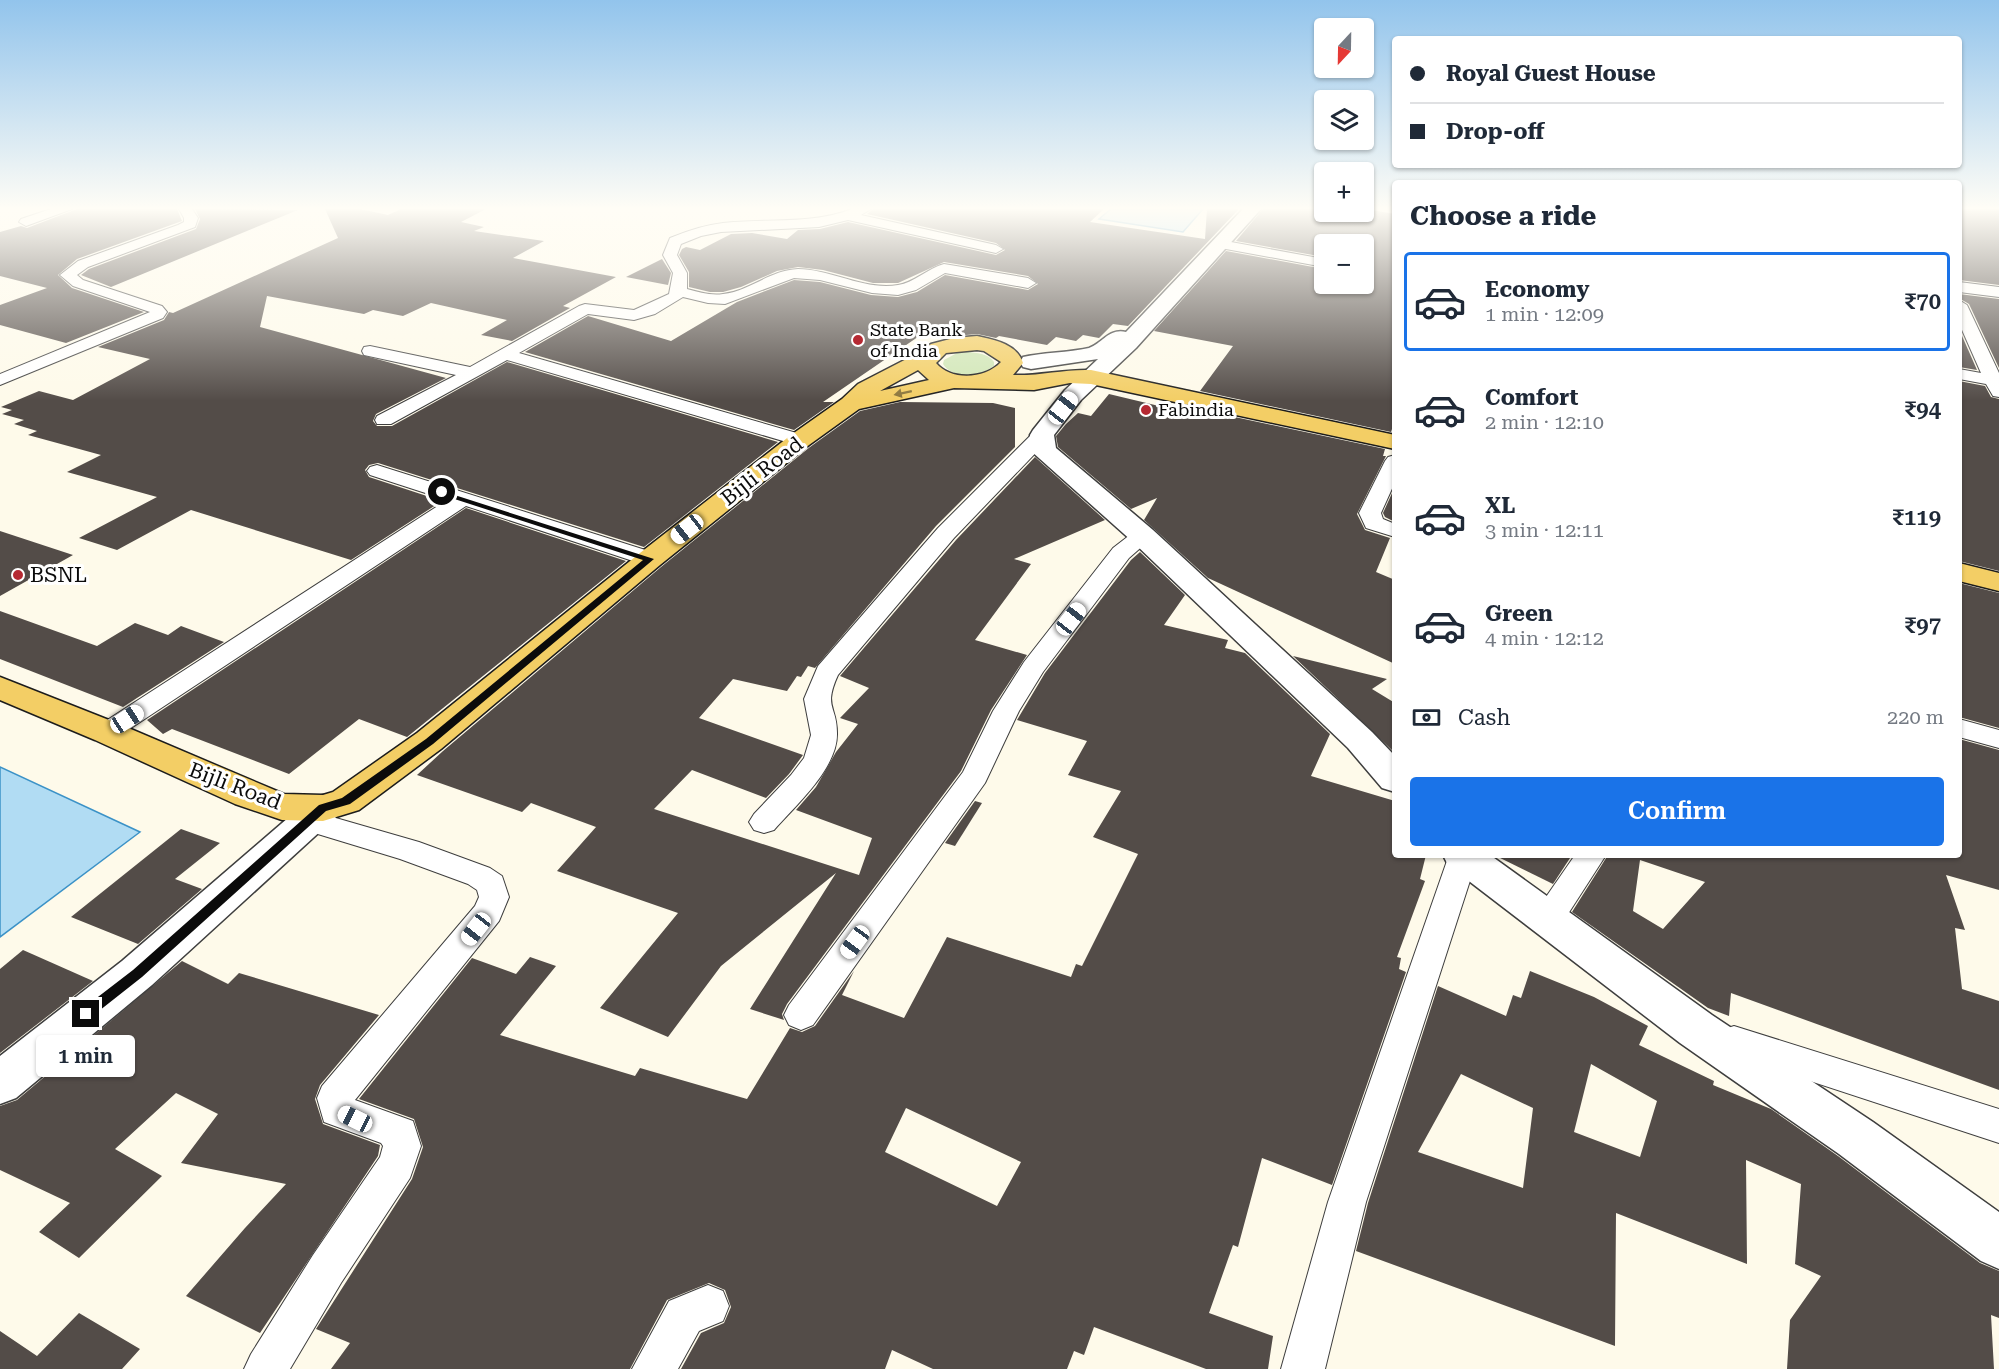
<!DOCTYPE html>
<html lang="en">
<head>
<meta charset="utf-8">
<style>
	body { margin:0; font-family:"Roboto Serif",serif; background:#f2f2f3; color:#1f2937; height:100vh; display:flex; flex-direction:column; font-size:22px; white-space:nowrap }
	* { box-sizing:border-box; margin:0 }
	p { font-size:20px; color:#747a83 }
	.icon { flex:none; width:33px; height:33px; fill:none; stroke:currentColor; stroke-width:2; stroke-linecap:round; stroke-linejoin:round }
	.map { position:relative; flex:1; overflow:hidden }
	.panel { position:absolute; left:1392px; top:180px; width:570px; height:678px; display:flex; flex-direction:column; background:#fff; border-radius:6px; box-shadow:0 2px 4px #0004 }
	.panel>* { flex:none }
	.banner { position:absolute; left:1392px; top:36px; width:570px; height:132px; border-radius:6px; box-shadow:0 2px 4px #0004; display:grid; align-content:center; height:132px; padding:0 18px; background:#fff }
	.needle { width:39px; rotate:202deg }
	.controls { position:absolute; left:1314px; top:18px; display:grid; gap:12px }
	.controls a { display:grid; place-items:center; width:60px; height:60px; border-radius:6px; background:#fff; box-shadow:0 2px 4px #0004; font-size:30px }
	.end { position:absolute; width:27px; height:27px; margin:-14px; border:8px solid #0b0b0b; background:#fff; box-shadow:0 0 0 3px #fff }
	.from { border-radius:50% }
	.bubble { position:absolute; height:42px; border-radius:6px; background:#fff; box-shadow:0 2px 4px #0004; font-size:20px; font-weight:600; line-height:42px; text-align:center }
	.car { position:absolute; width:18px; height:36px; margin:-18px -9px; border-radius:8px; box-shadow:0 0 4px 2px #0007; background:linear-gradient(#fff 24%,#345 0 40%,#fff 0 76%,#345 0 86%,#fff 0) }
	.banner b { display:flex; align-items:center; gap:21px; height:57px; font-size:22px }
	.banner b+b { border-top:2px solid #e0e1e3 }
	.banner i { width:15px; height:15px; background:#1f2937 }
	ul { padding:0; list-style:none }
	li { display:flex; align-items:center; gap:18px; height:99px; margin:0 12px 9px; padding:0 6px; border:3px solid transparent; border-radius:6px }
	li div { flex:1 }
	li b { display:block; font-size:22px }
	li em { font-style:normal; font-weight:600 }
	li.selected { border-color:#1a73e8 }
	li>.icon { width:54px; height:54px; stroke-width:1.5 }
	h2 { padding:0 18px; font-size:27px; line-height:72px }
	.pay { display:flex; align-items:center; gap:15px; height:66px; padding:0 18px; font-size:22px }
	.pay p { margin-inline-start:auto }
	.button { display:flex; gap:12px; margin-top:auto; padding:12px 18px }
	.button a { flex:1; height:69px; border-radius:6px; background:#1a73e8; color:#fff; font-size:24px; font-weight:600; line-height:69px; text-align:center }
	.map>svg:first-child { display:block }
</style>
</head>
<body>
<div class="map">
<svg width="1999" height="1369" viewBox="0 0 1999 1369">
	<rect width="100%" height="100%" fill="#fefaea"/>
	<path fill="#d0e6b6" d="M967 352C977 353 988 353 994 362V366C981 376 953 380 943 364L944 360 957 353Z"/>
	<g fill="#b1dcf3" stroke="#3b92c7" stroke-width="1.5">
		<polygon points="1111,209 1203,209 1183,232 1099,219"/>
		<polygon points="0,767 140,832 0,937"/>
	</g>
	<g fill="#534c48" fill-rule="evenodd">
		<polygon points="77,209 177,209 182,221 77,259 58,275 72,288 144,312 66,343 0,325 0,305 47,288 0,276 0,232 21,226 27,228"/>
		<polygon points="195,209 298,210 111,287 81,275 89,269 196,229 200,219"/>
		<polygon points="325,209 360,209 388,215 401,209 486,209 461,222 484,227 474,231 544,241 513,258 616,277 563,306 570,308 512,341 481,335 507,320 431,303 403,316 373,310 364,314 267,296 260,327 446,378 376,414 373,421 377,426 392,426 507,362 778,442 644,547 378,463 369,465 365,470 369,477 442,501 351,560 191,510 117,550 79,538 157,497 67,472 101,455 28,435 37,431 14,424 24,420 2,414 12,410 1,407 39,391 73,400 150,359 98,347 164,320 169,312 173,313 338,238"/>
		<polygon points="873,209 1104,209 1090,222 1205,239 1207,209 1239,209 1128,326 1113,324 1099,338 1083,335 1076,341 1056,337 1047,345 999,336 996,338 977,334 955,336 928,330 823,402 834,402 794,430 525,352 588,316 671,341 737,302 794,280 820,282 871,295 898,297 917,292 945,275 1028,290 1038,284 1028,276 944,262 898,283 873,283 823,270 798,267 777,271 741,287 723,292 710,292 689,287 689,272 679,255 682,249 686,247 700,250 731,234 752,233 787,239 798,230 820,229 848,222 996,255 1005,250 996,243 867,214"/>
		<polygon points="1263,209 1324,209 1324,212 1364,212 1366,209 1395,214 1395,420 1391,432 1200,391 1233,346 1154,331 1226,251 1324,269 1324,284 1364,284 1364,244 1324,244 1324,257 1236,241"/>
		<polygon points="1959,209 1999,209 1999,285 1959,280"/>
		<polygon points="662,259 671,273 668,285 626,277"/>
		<polygon points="1959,294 1999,299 1999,368 1969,304 1959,298"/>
		<polygon points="1959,329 1977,370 1959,367"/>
		<polygon points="1959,381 1985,386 1991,397 1999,399 1999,571 1959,561"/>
		<polygon points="1109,394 1184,412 1188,407 1385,449 1383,456 1386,456 1357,514 1365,530 1390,538 1376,572 1395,580 1395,664 1208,578 1144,520 1157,498 1131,509 1058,447 1056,436 1066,424 1078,413 1091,416"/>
		<polygon points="900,402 993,403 1015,408 1015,447 936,526 815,668 808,666 801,677 797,676 787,691 733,679 699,718 803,755 789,774 766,798 692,770 654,809 859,875 872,838 796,810 816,787 836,752 858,724 840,718 869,688 840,676 956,540 1035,457 1105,520 1014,559 1031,564 975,640 1027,655 991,710 961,771 787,1004 782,1014 784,1020 750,1009 836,873 721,966 668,1037 600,1008 678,913 557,871 596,827 531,803 522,812 417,775 443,751 661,567 810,447 860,411"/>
		<polygon points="1393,491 1395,492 1395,522 1385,517 1383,513"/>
		<polygon points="466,508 626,561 407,737 359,719 289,774 172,729 163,734 147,720"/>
		<polygon points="0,531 73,555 0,596"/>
		<path d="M1140 552 1185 595 1164 625 1228 640 1225 648 1245 653 1330 734 1311 776 1395 801V855H1426L1420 879 1425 881 1397 957 1401 958 1399 969 1406 972 1332 1185 1262 1158 1238 1247 1233 1245 1209 1313 1273 1336 1268 1369H1206L1094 1327 1084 1355 1074 1351 1067 1369H933L892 1350 885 1369H681L701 1333 724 1323 731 1307 725 1290 709 1283 667 1300 630 1369H331L350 1343 316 1329 412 1179 423 1147 414 1119 359 1099 472 958 516 974 530 957 556 966 500 1035 635 1076 640 1068 747 1099 790 1028 802 1032 815 1026 854 971 842 995 904 1018 947 937 1071 977 1076 964 1082 966 1138 854 1093 837 1121 791 1068 775 1087 741 1017 720 1045 673 1131 560ZM906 1108 1021 1162 997 1206 885 1152Z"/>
		<polygon points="1959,583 1999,593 1999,728 1959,717"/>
		<polygon points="0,611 97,646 135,623 168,635 181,626 224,642 123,707 0,659"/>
		<polygon points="1293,656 1387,679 1372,689 1395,703 1395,753"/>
		<path d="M1959 739 1999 750V890L1946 875 1965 930 1955 928 1962 989 1999 1001V1090L1731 993 1729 1016 1708 1008 1572 912 1608 855H1959ZM1640 860 1705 882 1663 929 1633 911Z"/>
		<polygon points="975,801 982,803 955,846 945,843"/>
		<polygon points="181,829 220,843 175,879 202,889 138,944 71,917"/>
		<polygon points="1494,855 1572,855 1553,884"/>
		<polygon points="23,950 93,981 0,1053 0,969"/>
		<polygon points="182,961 228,984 239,973 379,1015 320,1085 315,1099 323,1124 380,1145 378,1156 260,1333 186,1296 245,1228 286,1184 181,1163 218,1114 176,1093 115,1149 162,1176 79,1258 39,1232 70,1203 0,1170 0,1106 17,1100"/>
		<path d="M1530 971 1594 997 1648 1026 1639 1045 1714 1081 1713 1085 1771 1109 1838 1156 1980 1263 1999 1271V1318L1991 1315 1994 1369H1787L1790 1320 1821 1276 1795 1264 1801 1184 1746 1160 1747 1264 1616 1213 1615 1346 1356 1251 1368 1203 1438 986 1506 1016 1513 995 1521 998ZM1591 1064 1657 1101 1640 1157 1574 1132ZM1461 1074 1533 1108 1523 1188 1418 1152Z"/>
		<polygon points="79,1313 140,1349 122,1369 0,1369 0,1331 37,1356"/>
	</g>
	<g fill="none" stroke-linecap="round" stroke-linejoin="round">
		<g stroke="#3e3e3e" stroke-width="2">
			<g id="minor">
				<polygon points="51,209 72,209 26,226 19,222 21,219"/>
				<polygon points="179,209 192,209 198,218 195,227 88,267 77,275 83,280 162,306 167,312 163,318 0,385 0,374 150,312 73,286 60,275 78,261 178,225 184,222 184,218"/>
				<path d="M852 209H871L861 215 996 245 1003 249 996 253 848 220 819 227 721 232 701 236 681 244 677 255 687 273V289C699 292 711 296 723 294 750 291 770 270 798 269 831 269 865 291 898 285 914 283 928 268 944 264L1028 278 1036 283 1028 288 945 273 916 290 898 295 872 293 820 280 794 278 725 304 708 303 683 297 655 314 634 320 588 314 519 353 807 436 810 440 807 444 800 446 507 360 391 424H377L375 420 377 416 456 375 364 355 362 351 364 347 370 346 470 367 579 306 585 304 634 310 669 294 673 273 663 255 670 238C687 231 705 225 723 223 766 218 811 225 852 209Z"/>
				<polygon points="1220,240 1324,259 1324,267 1215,247 1213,244 1215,241"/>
				<polygon points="1959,282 1999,287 1999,297 1959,292"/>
				<polygon points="1959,300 1967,305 1999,373 1999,397 1993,396 1986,384 1959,379 1959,369 1981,373 1959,323"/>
				<path d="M1042 429 1049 431 1052 435 1049 439 954 538 838 675C823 708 837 705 837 733 838 768 796 805 774 830L764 833 754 830 749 822 754 814 791 775 804 758 811 735 804 699 818 666 938 528 1035 431Z"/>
				<polygon points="1395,455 1395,482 1381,513 1383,519 1395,524 1395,537 1366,528 1359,513 1385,461 1388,457"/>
				<polygon points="377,465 658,554 661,559 658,564 650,566 642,564 466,506 116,738 107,741 98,738 94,732 98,726 447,500 370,475 367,471 370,467"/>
				<polygon points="1143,529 1151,531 1154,536 1129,558 1043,672 1019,711 985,783 813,1025 801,1030 789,1025 784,1015 789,1005 963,772 993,711 1024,662 1113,548 1135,531"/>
				<polygon points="1959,719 1999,730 1999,748 1959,737"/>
				<polygon points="308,810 419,842 490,868 502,876 509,897 499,921 355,1100 413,1121 421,1146 410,1178 341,1283 290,1369 244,1369 251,1354 313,1255 380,1157 383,1146 381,1143 324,1122 317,1098 322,1086 475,906 479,897 477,890 468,884 400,859 298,828 294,821 298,814"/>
				<polygon points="1449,855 1478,856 1366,1202 1325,1369 1281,1369 1328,1202"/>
				<polygon points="1575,855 1606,855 1559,928 1548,932 1537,928 1532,919 1537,910"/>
				<polygon points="1734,1026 1999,1109 1999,1143 1722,1052 1717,1041 1722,1030"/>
				<polygon points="708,1285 723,1291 729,1306 723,1321 699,1331 678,1369 632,1369 669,1301"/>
			</g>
		</g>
		<g stroke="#3e3e3e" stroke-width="3">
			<g id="tertiary">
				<path d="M1243 209H1261L1136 348 1081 400 1054 435 1056 448 1153 530 1372 732 1395 756V792L1382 788 1348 748 1133 542 1031 451 1030 435 1033 430 1065 390 1098 359 1031 369 1023 367 1020 362 1023 357C1044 352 1068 353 1089 348 1103 343 1109 328 1126 332Z"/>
				<polygon points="323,795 336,799 342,808 336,817 152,985 16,1098 0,1104 0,1056 122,961 310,799"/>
				<polygon points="1443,855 1490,855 1712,1015 1873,1122 1999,1212 1999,1269 1981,1261 1839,1154 1680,1043 1448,865"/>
			</g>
		</g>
		<g stroke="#1c1c1c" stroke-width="3">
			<g id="primary">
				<path d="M977 336C995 340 1017 344 1023 363L1013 375C1040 376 1064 369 1091 370L1395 435V449L1091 384 1070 383 1034 390 954 388 859 409 809 445 660 565 441 749 359 810 323 821 282 820 235 804 95 740 0 700V677L119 724 284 794 323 795 333 792 417 733 640 553 791 435 842 399 858 384 920 352 931 344 954 338ZM977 350 984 351 1001 362C985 379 951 381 936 363L946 353ZM918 370 929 380 880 391Z"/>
				<polygon points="1959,563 1999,573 1999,591 1959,581"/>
			</g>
		</g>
		<use href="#minor" fill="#fff" fill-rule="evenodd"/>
		<use href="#tertiary" fill="#fff" fill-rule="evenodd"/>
		<use href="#primary" fill="#f3ce65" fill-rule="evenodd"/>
	</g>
	<defs><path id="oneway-solid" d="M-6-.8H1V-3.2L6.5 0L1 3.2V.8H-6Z" transform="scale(1.5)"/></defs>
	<use fill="#8b763c" href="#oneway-solid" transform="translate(903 393) rotate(168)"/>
	<linearGradient id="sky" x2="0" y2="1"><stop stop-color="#92c4ec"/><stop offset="0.52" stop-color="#fffdf6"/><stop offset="1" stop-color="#fffdf6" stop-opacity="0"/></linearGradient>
	<rect width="1999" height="401" fill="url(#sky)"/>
	<polygon fill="#0b0b0b" points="439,490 654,559 433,744 350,804 326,811 142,977 90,1018 81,1018 79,1014 81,1010 133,970 319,805 342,798 426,739 643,560 439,494"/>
	<g fill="#b52932" stroke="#fff" stroke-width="2">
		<circle cx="858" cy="340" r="6"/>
		<circle cx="1146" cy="410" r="6"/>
		<circle cx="18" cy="575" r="6"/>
	</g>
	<g text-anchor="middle" stroke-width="6" stroke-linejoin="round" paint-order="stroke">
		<g font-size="18" fill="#0b0b0b" stroke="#fff" text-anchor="start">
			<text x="870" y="336">State Bank<tspan x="870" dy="21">of India</tspan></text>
			<text x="1158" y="416">Fabindia</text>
		</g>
		<g font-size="21" fill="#0b0b0b" stroke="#fff">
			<text transform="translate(762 471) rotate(-38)" y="7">Bijli Road</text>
			<text transform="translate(235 786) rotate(21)" y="7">Bijli Road</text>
		</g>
		<g font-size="21" fill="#0b0b0b" stroke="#fff" text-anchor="start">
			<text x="30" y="582">BSNL</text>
		</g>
	</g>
</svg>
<div class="controls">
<a><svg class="needle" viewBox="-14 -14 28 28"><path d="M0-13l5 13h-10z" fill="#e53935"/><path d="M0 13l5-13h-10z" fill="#747a83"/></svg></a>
<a><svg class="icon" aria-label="layers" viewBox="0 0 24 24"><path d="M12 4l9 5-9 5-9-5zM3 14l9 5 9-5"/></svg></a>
<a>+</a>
<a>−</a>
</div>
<i class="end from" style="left:442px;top:492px"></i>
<i class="end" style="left:86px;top:1014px"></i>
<div class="bubble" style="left:36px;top:1035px;width:99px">1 min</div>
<i class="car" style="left:1063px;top:408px;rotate:38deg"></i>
<i class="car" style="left:687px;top:529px;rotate:232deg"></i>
<i class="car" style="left:1071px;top:619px;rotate:38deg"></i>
<i class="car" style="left:127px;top:719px;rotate:57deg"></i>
<i class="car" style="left:476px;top:929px;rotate:218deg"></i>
<i class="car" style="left:855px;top:942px;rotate:216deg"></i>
<i class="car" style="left:355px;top:1119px;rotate:296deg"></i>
<div class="banner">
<b><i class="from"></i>Royal Guest House</b>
<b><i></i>Drop-off</b>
</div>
<section class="panel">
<h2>Choose a ride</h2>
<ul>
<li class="selected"><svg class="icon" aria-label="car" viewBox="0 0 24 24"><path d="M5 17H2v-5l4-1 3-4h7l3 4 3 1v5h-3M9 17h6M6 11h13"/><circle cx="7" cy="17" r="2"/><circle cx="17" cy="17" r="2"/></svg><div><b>Economy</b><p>1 min · 12:09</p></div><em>₹70</em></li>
<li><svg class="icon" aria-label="car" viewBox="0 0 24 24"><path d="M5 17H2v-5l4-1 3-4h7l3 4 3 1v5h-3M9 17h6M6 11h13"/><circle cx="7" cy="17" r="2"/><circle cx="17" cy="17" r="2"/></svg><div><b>Comfort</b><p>2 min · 12:10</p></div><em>₹94</em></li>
<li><svg class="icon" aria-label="car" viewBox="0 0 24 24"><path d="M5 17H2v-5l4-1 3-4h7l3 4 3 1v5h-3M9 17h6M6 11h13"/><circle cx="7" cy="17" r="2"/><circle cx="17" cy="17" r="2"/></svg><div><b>XL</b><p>3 min · 12:11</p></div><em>₹119</em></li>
<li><svg class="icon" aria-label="car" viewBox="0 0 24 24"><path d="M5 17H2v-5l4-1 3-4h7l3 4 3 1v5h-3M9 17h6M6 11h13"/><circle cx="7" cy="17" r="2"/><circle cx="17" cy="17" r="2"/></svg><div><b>Green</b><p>4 min · 12:12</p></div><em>₹97</em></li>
</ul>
<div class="pay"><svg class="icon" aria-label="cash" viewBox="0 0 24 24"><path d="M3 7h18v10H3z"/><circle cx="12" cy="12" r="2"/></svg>Cash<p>220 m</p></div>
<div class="button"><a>Confirm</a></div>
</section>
</div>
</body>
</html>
